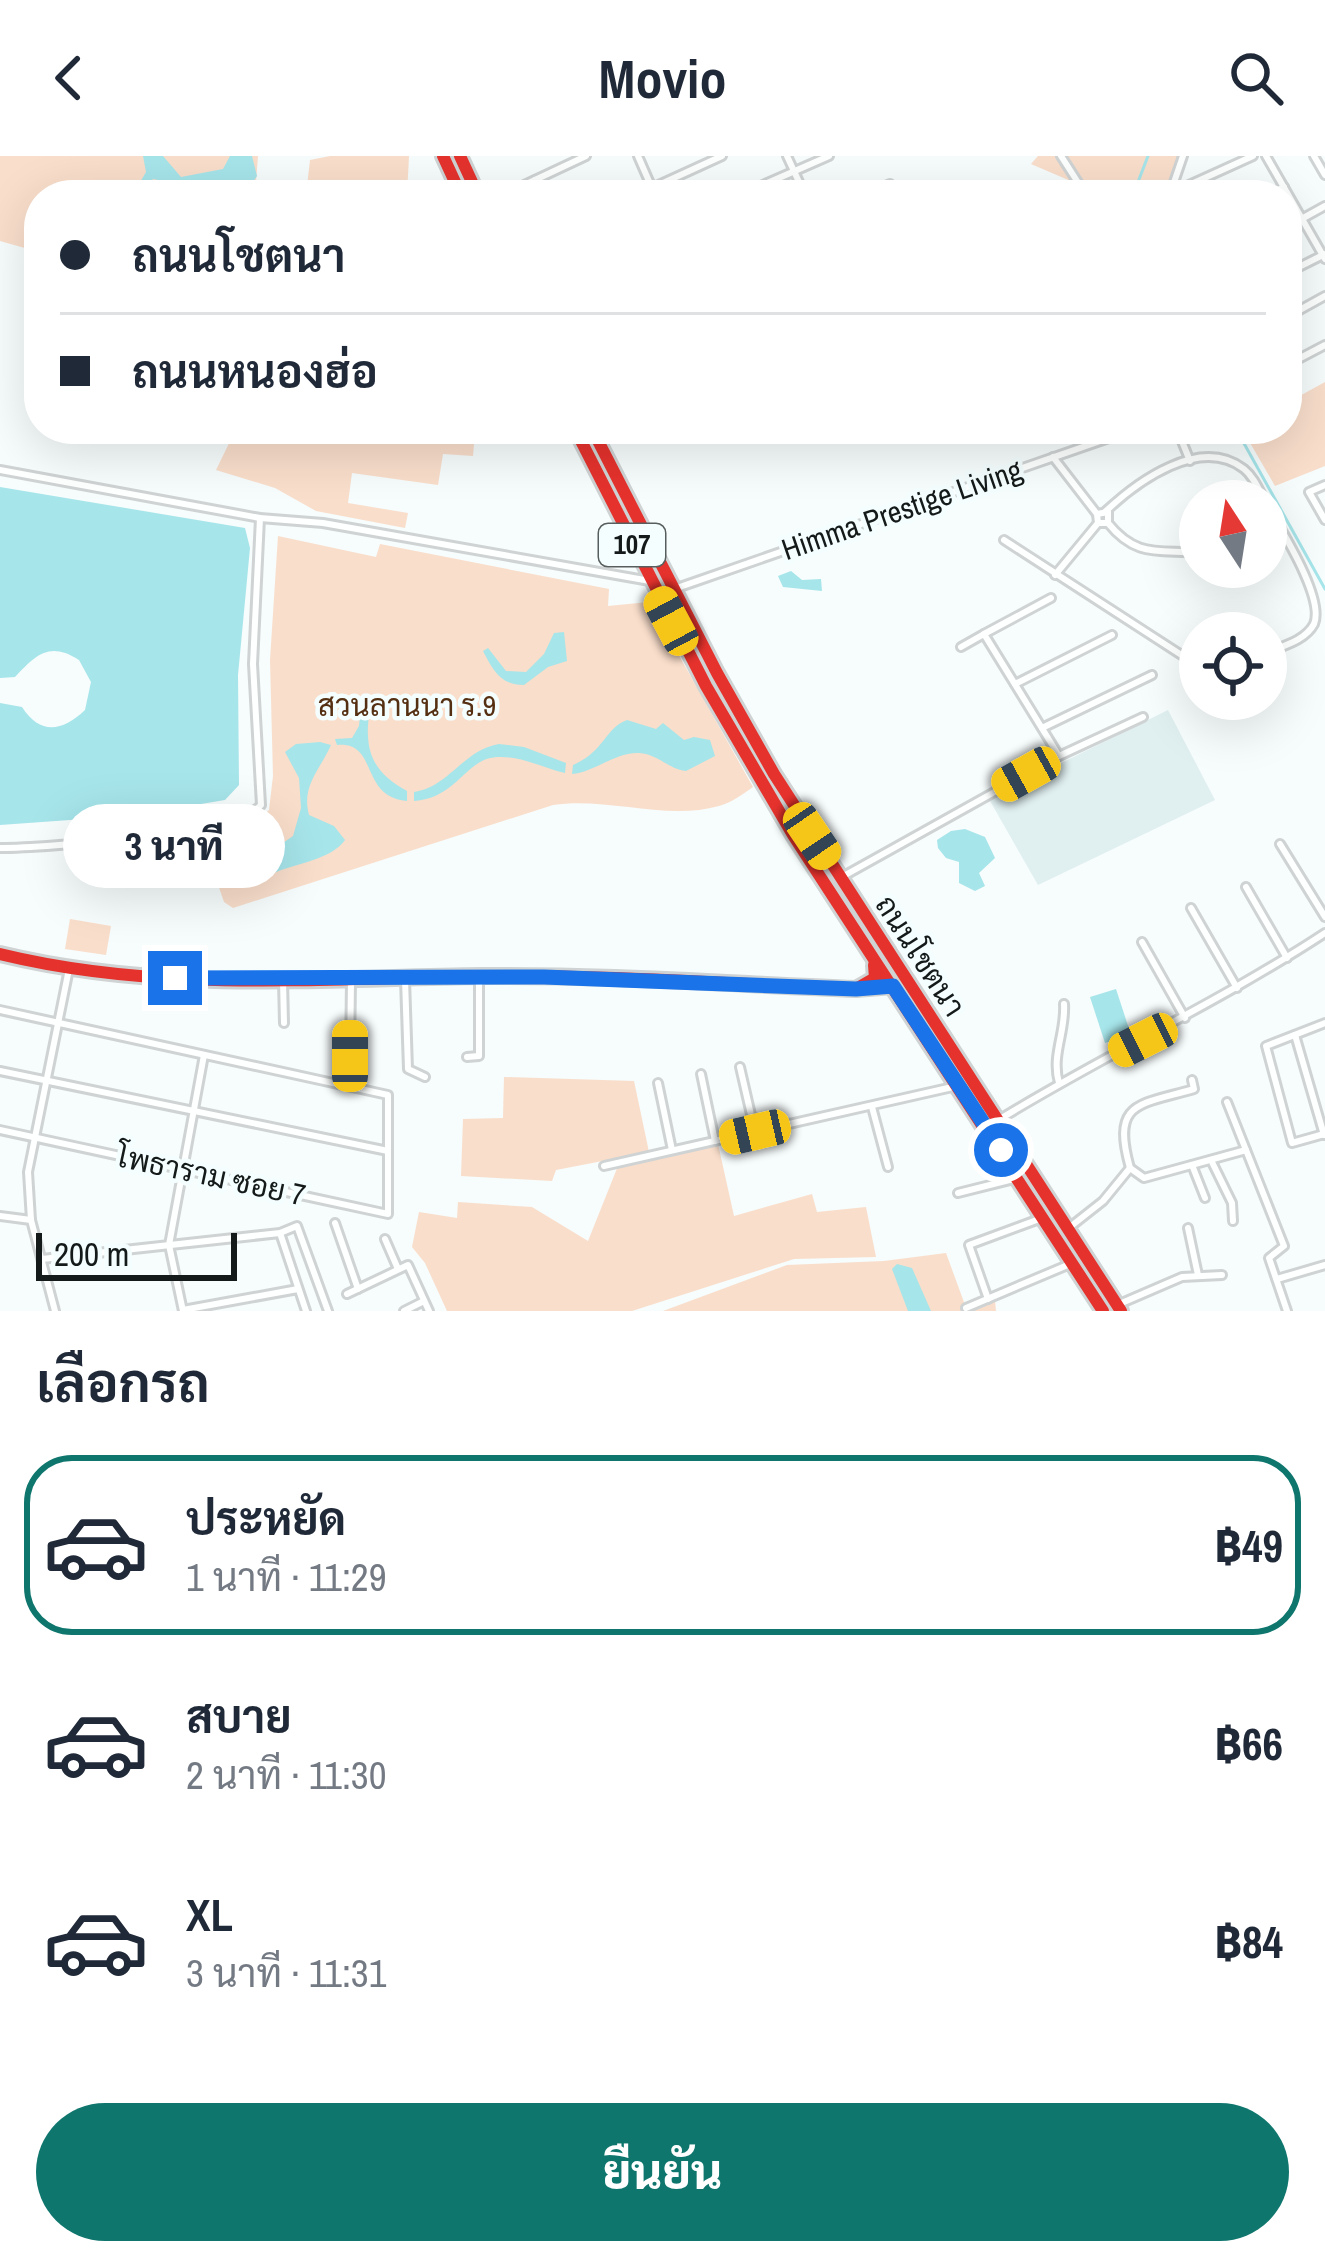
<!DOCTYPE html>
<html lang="th">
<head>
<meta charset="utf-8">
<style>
	body { margin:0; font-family:"Archivo Narrow",Sarabun,sans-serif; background:#f2f2f3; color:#1f2937; height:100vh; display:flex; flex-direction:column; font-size:45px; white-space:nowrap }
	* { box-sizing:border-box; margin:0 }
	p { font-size:39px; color:#747a83 }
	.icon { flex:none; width:66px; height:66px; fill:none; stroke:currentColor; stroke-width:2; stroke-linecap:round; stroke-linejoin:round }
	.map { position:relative; height:1155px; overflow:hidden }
	.side { display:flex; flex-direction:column; background:#fff; flex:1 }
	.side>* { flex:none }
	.guide { position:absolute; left:24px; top:24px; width:1278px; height:264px; border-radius:48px; box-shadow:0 12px 48px #0002; display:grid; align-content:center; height:264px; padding:0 36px; background:#fff }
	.needle { width:78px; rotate:348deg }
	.fabs { position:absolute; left:1179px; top:324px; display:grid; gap:24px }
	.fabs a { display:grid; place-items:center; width:108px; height:108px; border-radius:50%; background:#fff; box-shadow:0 12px 48px #0002; font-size:60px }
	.scale { position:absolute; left:36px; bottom:30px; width:201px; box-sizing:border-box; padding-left:12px; border:6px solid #141919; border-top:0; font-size:33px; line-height:42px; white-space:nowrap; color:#141919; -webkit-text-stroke:9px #f5fefe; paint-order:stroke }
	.end { position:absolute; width:54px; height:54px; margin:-27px; border:15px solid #1a73e8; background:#fff; box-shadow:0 0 0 6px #fff }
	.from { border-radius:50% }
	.bubble { position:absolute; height:84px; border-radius:42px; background:#fff; box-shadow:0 12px 48px #0002; font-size:39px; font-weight:800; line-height:84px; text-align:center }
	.car { position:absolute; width:36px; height:72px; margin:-36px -18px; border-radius:15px; box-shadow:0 0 9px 3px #0007; background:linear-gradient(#f5c518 24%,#345 0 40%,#f5c518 0 76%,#345 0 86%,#f5c518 0) }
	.guide b { display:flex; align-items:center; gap:42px; height:114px; font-size:45px }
	.guide b+b { border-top:3px solid #e0e1e3 }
	.guide i { width:30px; height:30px; background:#1f2937 }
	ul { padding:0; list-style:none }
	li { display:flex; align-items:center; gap:36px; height:180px; margin:0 24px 18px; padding:0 12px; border:6px solid transparent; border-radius:48px }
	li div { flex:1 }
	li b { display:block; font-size:45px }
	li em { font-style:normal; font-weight:800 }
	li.on { border-color:#0f766e }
	li>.icon { width:108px; height:108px; stroke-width:1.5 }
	h2 { padding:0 36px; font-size:54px; line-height:144px }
	.action { display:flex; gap:24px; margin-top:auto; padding:24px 36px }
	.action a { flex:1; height:138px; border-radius:72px; background:#0f766e; color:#fff; font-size:48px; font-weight:800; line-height:138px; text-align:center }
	header { display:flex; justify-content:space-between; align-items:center; height:156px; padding:0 36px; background:#fff; font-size:54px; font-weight:800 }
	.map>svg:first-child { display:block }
</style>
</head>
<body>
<header><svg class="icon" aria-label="back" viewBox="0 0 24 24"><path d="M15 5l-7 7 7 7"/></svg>Movio<svg class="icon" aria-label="search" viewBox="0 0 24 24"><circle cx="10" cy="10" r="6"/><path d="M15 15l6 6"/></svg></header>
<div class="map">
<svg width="1325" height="1155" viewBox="0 0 1325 1155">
	<rect width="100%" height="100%" fill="#f7fcfc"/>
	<polygon fill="#e0eff0" points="1168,554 1215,644 1038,729 989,643"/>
	<g fill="#f9decb">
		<polygon points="0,0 258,0 255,39 39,39 39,96 0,85"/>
		<polygon points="330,0 409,0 407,39 306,39 310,4"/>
		<polygon points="1038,0 1178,0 1166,35 1156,39 1077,39 1073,26 1031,8"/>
		<polygon points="1325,226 1325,310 1275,330 1242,273 1287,273 1287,247"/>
		<polygon points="236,273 465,273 474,288 473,300 443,298 438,329 352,317 348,347 408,357 405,372 316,355 275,332 216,314"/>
		<path d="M278 380 376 401 380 388 609 433 608 450 649 446 753 631C743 638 731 647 719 650 666 665 608 641 553 649L233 752 224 746 201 679 253 669 269 654 273 620 270 504Z"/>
		<polygon points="70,763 111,770 106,799 65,793"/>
		<polygon points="504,921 634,925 649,996 556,1014 552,1025 461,1020 463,963 503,962"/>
		<polygon points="718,988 734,1060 812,1038 817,1056 866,1051 876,1101 794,1103 632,1155 447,1155 425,1107 412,1091 419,1056 457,1062 458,1046 532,1051 588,1085 618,1010"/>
		<polygon points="946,1097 965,1149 995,1145 996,1155 663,1155 787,1109 884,1105"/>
	</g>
	<g fill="#a6e5ea">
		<polygon points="143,0 163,0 181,21 223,13 230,0 252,0 257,20 244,39 189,37 174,27 153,23 147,31 149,39 124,39 124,34 139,28 146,16"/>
		<path d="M0 331 245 372 250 392 238 519 239 629 225 644 195 649 126 660 0 669V547L22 551C40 579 62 576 85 554L91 526 79 504C49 485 36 499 15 521L0 522Z"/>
		<polygon points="791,415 802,424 821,423 822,435 783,431 778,420"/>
		<path d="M564 476 567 505 548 511 524 529C500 529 493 514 483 495L488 492 506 515 526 516 544 498 554 477Z"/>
		<path d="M361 550H368C370 561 367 569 368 580 369 608 385 623 407 635V645C359 641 379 585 337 589L335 583 352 582 359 570Z"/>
		<path d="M627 564 656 573 663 567 684 584 694 581 710 584 715 600 686 615C668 613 658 598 639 597 615 596 595 616 572 618L573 609C605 595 605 572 627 564Z"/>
		<path d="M320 586 331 589C320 614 301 630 309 659L334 670 345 684C331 704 296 707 274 717L268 713 264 700 293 680 301 652 299 622 285 596 296 588Z"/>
		<path d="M499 588 524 591 566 607 565 617C543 612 521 600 498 601 465 602 458 642 414 645V636C449 631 463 594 499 588Z"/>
		<polygon points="965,673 985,681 995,702 979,717 985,730 975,735 959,727 959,706 946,702 938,692 937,684 951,675"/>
		<polygon points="1116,833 1131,879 1105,887 1090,841"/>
		<polygon points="897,1108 912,1112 931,1155 908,1155 892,1113"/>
	</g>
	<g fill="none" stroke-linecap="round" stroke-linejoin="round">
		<g stroke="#a6e5ea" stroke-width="3">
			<polyline points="1133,39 1148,0"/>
			<polyline points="1236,273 1325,433"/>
		</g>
		<g stroke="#cfd3d3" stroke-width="12">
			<g id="street">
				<polyline points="638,0 655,39"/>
				<polyline points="787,0 805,39"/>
				<polyline points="1061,0 1086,39"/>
				<polyline points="1266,0 1325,103"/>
				<polyline points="1314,0 1325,19"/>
				<polyline points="535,24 549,39"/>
				<polyline points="652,32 722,0"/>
				<polyline points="1170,38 1183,0"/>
				<polyline points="503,39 586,0"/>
				<polyline points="623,39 650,27"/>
				<polyline points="740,39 829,0"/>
				<polyline points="863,39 890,28"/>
				<polyline points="1167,39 1253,0"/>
				<polyline points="1269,39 1284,31"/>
				<polyline points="1287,71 1325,50"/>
				<polyline points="1287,117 1325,98"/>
				<polyline points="1287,161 1325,140"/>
				<polyline points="1287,209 1325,189"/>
				<polyline points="1177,273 1190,305"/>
				<polyline points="1053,301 1097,358"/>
				<polyline points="0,314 260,362 323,367 650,425"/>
				<polyline points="1325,329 1309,336 1325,364"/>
				<path d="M1266 347C1280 372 1325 442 1314 468 1305 485 1282 490 1266 497"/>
				<path d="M1106 355C1137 326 1200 279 1244 313 1254 321 1259 334 1265 345"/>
				<path d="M1108 367H1098L1097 358 1108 356V367C1137 403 1160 393 1200 397"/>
				<polyline points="1004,384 1200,511"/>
				<polyline points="1214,411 1221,423"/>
				<polyline points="1055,419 1098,367"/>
				<polyline points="674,433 1129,275"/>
				<polyline points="984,478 1051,442"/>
				<polyline points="961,491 984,478 1059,600"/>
				<polyline points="1015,528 1112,479"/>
				<polyline points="1042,572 1152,519"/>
				<polyline points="1280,688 1325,761"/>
				<path d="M0 692C44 692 238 677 261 649L253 508 260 362"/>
				<polyline points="840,722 1059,600 1143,561"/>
				<polyline points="1246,731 1287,802"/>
				<polyline points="1191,752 1237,832"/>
				<polyline points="1142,786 1185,862"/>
				<polyline points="405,823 408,913 425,921"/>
				<polyline points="283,824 284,867"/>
				<polyline points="0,854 388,939 388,1058 0,974"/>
				<polyline points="1295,879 1324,979"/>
				<polyline points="350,900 351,826"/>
				<polyline points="467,901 479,900 479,821"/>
				<polyline points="740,911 755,976"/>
				<polyline points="0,915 388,995"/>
				<polyline points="701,918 715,985"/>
				<polyline points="658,927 672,994"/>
				<path d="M1059 927C1051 899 1066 876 1064 848"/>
				<polyline points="1227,946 1284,1090 1269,1102 1287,1155"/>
				<polyline points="872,951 888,1011"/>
				<path d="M1000 963C1106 898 1220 846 1325 777"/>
				<polyline points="1324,978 1292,987 1266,890 1325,867"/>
				<polyline points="1211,1004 1232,1047 1233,1065"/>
				<polyline points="1192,1009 1205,1042"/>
				<polyline points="604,1010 957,930"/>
				<path d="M1130 1012C1111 945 1139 949 1194 933L1192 924"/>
				<polyline points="958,1037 1018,1022"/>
				<polyline points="0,1060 31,1064"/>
				<polyline points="335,1067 358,1133"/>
				<polyline points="1070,1071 1103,1045 1130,1012 1144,1022 1246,994"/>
				<polyline points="1188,1072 1198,1119"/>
				<polyline points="280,1077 306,1155"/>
				<polyline points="385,1083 398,1113"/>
				<polyline points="42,1103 280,1077 297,1070 328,1155"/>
				<polyline points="1277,1123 1325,1109"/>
				<polyline points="347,1138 408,1109 429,1155"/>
				<polyline points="988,1143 969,1089 1042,1062"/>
				<polyline points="1117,1149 1182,1121 1222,1119"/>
				<polyline points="966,1152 1070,1108"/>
				<polyline points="183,1154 298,1133"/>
				<polyline points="55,1155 31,1064 28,1016 69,813"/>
				<polyline points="183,1155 169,1089 204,899"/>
				<polyline points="404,1155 424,1145"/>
			</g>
		</g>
		<g stroke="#cfd3d3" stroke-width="18">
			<g id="jam">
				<polyline points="443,0 461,39"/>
				<polyline points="460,0 478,39"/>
				<polyline points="575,273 706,530 793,679 1103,1155"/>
				<polyline points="592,273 717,517 774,618 1121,1155"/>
				<path d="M0 798C160 837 319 822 482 820 607 819 731 828 856 833L893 830"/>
				<polyline points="856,833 875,822 874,809"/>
			</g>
		</g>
		<use href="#street" stroke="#feffff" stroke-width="6"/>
		<use href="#jam" stroke="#e5322d" stroke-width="12"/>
	</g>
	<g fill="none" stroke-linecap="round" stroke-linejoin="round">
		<polyline stroke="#1a73e8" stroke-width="15" points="175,822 544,821 856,833 893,830 1001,994"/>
	</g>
	<g text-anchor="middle" stroke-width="9" stroke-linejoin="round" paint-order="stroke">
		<rect fill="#f5fefe" stroke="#585e5e" stroke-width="3" x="599" y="368" width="66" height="42" rx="9"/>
		<g font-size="27" font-weight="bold" fill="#141919">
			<text x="632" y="398">107</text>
		</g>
		<g font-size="30" fill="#141919" stroke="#f5fefe">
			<text transform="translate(902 354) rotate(-19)" y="10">Himma Prestige Living</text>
			<text transform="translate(920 800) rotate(57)" y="10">ถนนโชตนา</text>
			<text transform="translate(211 1020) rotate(12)" y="10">โพธาราม ซอย 7</text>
		</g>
		<g font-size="30" fill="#552f12" stroke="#f5fefe">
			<text x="407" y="560">สวนลานนา ร.9</text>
		</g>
	</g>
</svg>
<div class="fabs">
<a><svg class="needle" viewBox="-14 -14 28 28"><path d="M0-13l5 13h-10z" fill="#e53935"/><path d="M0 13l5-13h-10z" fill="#747a83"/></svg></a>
<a><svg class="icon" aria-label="locate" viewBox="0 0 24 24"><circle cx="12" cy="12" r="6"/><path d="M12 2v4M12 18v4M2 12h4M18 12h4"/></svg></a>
</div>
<div class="scale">200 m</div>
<i class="end from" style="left:1001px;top:994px"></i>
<i class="end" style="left:175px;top:822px"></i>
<div class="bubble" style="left:63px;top:648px;width:222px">3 นาที</div>
<i class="car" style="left:671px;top:465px;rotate:332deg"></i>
<i class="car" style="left:1026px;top:618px;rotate:241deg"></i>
<i class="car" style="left:812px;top:680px;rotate:146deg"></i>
<i class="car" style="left:1143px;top:884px;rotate:243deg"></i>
<i class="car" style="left:350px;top:900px;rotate:0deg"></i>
<i class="car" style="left:755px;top:976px;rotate:257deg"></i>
<div class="guide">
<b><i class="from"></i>ถนนโชตนา</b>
<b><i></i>ถนนหนองฮ่อ</b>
</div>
</div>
<section class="side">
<h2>เลือกรถ</h2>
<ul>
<li class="on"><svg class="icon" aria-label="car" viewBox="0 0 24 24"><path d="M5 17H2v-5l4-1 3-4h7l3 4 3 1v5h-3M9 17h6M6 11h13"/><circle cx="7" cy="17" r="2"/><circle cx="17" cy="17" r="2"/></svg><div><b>ประหยัด</b><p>1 นาที · 11:29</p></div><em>฿49</em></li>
<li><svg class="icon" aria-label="car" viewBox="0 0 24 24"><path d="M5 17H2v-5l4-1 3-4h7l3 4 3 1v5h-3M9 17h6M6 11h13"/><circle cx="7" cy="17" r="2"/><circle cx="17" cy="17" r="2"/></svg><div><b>สบาย</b><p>2 นาที · 11:30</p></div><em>฿66</em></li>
<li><svg class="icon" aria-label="car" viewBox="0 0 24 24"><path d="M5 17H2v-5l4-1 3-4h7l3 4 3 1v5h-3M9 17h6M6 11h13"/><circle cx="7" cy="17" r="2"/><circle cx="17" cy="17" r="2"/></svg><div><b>XL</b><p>3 นาที · 11:31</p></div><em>฿84</em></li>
</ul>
<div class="action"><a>ยืนยัน</a></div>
</section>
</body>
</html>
